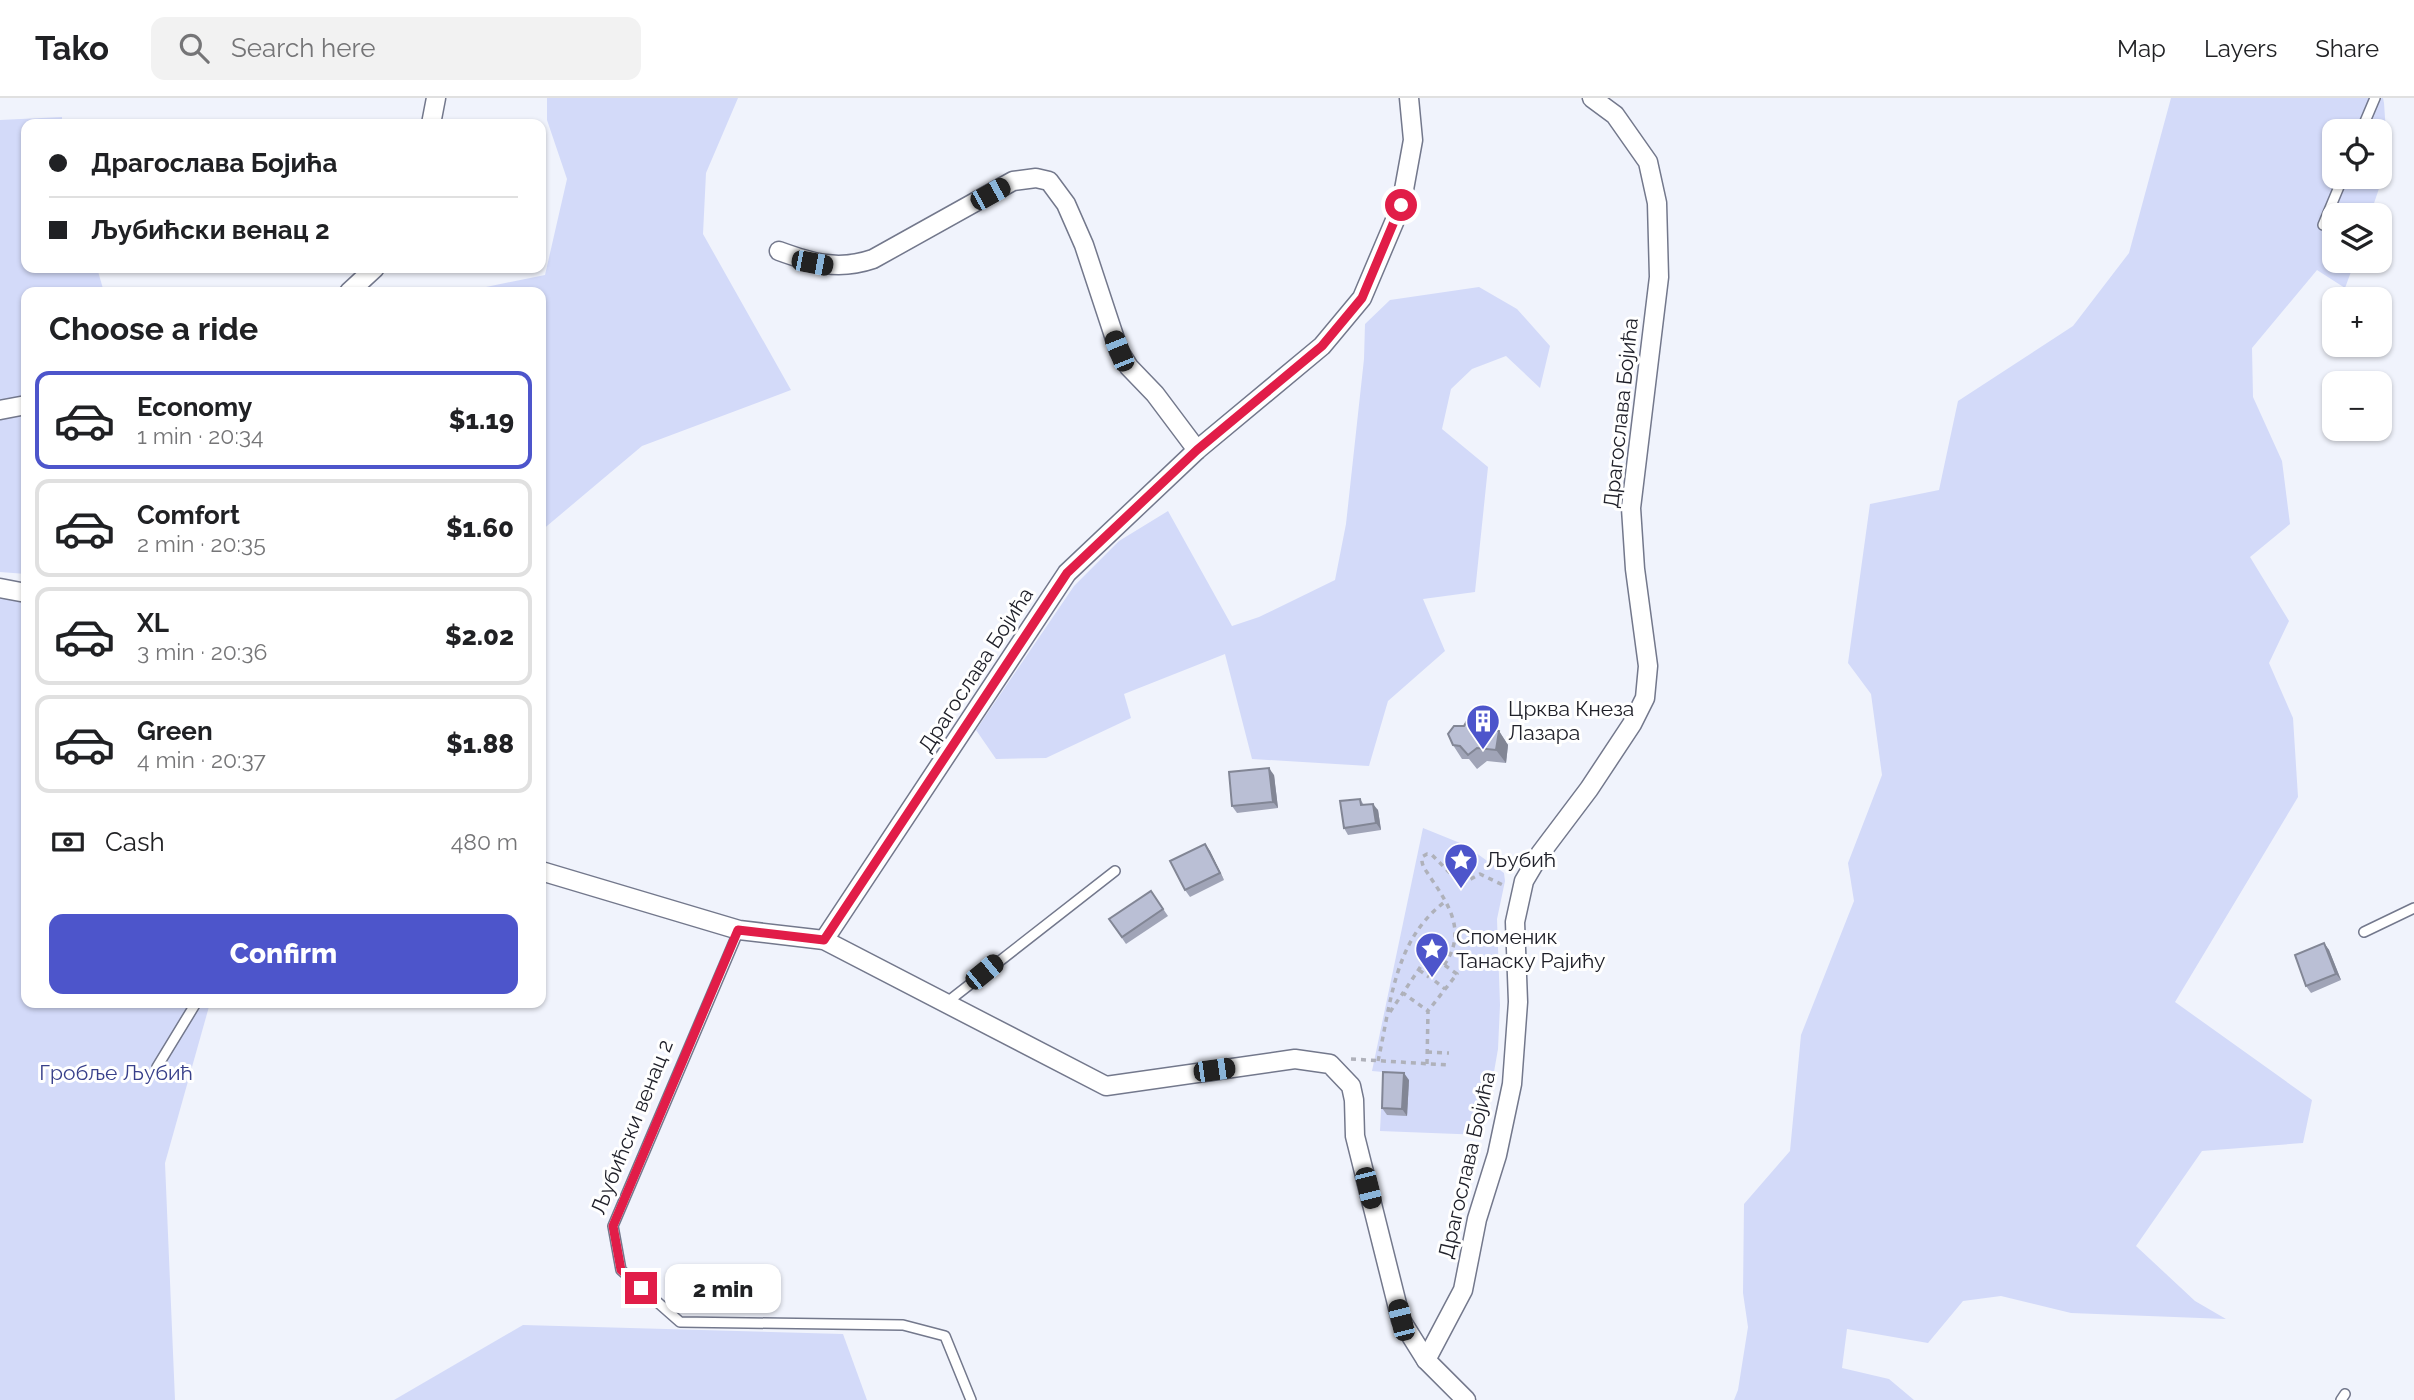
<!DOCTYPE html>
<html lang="en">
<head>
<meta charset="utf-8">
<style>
	body { margin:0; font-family:Raleway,sans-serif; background:#f2f2f2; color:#202124; height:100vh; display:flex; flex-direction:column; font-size:26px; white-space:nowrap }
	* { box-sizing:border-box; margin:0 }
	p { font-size:23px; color:#757577 }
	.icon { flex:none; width:38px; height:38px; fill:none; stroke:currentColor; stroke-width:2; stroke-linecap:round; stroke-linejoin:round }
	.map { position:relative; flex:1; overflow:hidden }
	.side { position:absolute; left:21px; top:189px; width:525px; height:721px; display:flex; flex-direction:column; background:#fff; border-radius:14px; box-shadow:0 2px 5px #0004 }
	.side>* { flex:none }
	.hud { position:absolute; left:21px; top:21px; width:525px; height:154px; border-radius:14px; box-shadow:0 2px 5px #0004; display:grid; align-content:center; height:154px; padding:0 28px; background:#fff }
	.fabs { position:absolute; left:2322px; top:21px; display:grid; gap:14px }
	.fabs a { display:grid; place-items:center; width:70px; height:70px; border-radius:14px; background:#fff; box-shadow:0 2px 5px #0004; font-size:35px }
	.end { position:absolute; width:32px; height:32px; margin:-16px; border:9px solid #e11d48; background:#fff; box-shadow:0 0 0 4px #fff }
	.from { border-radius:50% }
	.bubble { position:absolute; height:49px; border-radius:14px; background:#fff; box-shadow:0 2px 5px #0004; font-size:23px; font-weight:800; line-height:49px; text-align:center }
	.car { position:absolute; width:21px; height:42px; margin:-21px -10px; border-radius:9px; box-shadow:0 0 5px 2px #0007; background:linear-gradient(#222 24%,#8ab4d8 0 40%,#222 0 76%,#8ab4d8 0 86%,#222 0) }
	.hud b { display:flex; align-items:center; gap:24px; height:66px; font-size:26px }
	.hud b+b { border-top:2px solid #e0e0e0 }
	.hud i { width:18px; height:18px; background:#202124 }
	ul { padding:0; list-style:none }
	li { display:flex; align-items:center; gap:21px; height:98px; margin:0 14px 10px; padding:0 14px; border:4px solid #e0e0e0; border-radius:14px }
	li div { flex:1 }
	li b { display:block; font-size:26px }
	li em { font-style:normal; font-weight:800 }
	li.current { border-color:#4d55cb }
	li>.icon { width:63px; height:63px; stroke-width:1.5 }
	h2 { padding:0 28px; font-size:32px; line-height:84px }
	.pay { display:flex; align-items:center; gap:18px; height:77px; padding:0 28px; font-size:26px }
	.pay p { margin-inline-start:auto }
	.action { display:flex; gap:14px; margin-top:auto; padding:14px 28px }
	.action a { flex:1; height:80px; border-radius:14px; background:#4d55cb; color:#fff; font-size:28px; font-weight:800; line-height:80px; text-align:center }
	header { display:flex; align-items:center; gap:42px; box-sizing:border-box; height:98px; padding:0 35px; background:#fff; border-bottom:2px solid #e0e0e0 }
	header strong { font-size:33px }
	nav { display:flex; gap:38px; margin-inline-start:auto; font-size:24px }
	.search { width:490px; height:63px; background:#f2f2f2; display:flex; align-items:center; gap:18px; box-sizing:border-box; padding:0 24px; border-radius:14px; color:#757577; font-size:26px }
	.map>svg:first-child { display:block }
</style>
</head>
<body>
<header>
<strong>Tako</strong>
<div class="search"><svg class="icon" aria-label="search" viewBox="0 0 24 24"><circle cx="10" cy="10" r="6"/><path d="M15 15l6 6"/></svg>Search here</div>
<nav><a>Map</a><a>Layers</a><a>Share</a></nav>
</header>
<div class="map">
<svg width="2414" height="1302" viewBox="0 0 2414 1302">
	<rect width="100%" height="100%" fill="#f0f3fc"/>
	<g fill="#d3daf9" fill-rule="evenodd">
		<polygon points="547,0 738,0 706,75 703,136 791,292 642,348 541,433 541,194 482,194 486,189 545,177 567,81 547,22"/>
		<path d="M2171 0H2383L2384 5 2388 64 2370 117H2334V163H2355L2345 190 2317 172 2252 250 2253 299 2282 363 2290 426 2250 459 2289 523 2269 565 2293 620 2298 699 2175 904 2312 1002 2303 1045 2202 1053 2136 1148 2195 1203 2226 1221 2071 1215 2001 1198 1963 1203 1928 1245 1847 1231 1842 1270 1889 1281 1914 1302H1734L1738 1292 1748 1229 1743 1195 1744 1106 1790 1053 1801 937 1854 803 1848 765 1882 677 1871 596 1848 565 1870 406 1939 392 1958 303 2073 228 2129 155ZM2334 33H2380V79H2334Z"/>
		<polygon points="62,19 62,26 26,26 26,170 50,170 49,174 68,170 97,170 104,194 26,194 26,476 0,474 0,22"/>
		<polygon points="1479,189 1517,211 1550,248 1540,290 1506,258 1472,271 1451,291 1442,331 1488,369 1475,494 1423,501 1445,553 1388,603 1369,668 1252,661 1225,556 1124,596 1131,620 1046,660 996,661 976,632 1074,488 1119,443 1168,413 1232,528 1259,519 1335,482 1346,426 1364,261 1365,226 1390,202"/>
		<polygon points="0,498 26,506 26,905 210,905 165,1065 175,1302 0,1302"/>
		<polygon points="1423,730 1465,747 1504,775 1505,783 1497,821 1500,907 1498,951 1483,1037 1380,1033 1383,974 1372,973"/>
		<polygon points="523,1227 843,1236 867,1302 394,1302"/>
	</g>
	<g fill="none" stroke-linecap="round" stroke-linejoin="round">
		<g stroke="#73788c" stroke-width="12">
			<g id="lane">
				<polyline points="2361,33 2375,0"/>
				<polyline points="2323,127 2343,79"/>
				<polyline points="739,832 613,1128 621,1172 680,1224 903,1227 945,1238 971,1302"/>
				<polyline points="2364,834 2414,810"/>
				<polyline points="946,905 1115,773"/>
				<polyline points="157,969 196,905"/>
				<polyline points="2341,1302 2345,1296"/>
			</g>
		</g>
		<g stroke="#73788c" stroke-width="21">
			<g id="street">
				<polyline points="431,26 436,0"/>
				<path d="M779 153C812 165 838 173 873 161L1013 83 1036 80 1049 83 1066 106 1084 147 1119 253 1129 269 1155 296 1197 352"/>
				<polyline points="349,194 375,170"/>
				<polyline points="0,312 26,307"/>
				<polyline points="0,490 26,495"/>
				<polyline points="541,773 739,832 824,842 1106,988 1295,961 1330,966 1351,988 1354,1002 1355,1038 1401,1222 1426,1262 1466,1302"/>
				<polyline points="824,842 1067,475 1197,352 1322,248 1362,200 1401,108 1413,42 1409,0"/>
				<polyline points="1426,1262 1463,1192 1477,1121 1497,1057 1512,986 1518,904 1515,824 1524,783 1540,756 1589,691 1632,626 1645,600 1648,568 1635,471 1631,410 1659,179 1657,105 1648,64 1615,17 1592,0"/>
			</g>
		</g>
		<g stroke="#afb1ba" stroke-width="3.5" stroke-dasharray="5 5" stroke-linecap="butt">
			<path d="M1444 867C1467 835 1450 808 1430 779 1426 772 1421 768 1422 759L1427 756 1432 757 1459 784H1465L1480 776 1505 788"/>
			<polyline points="1419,872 1429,879"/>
			<polyline points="1435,883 1445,891"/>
			<polyline points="1390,914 1403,895"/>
			<polyline points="1427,954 1449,955"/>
			<polyline points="1351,961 1448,967"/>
			<path d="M1378 963C1391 905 1394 841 1446 803"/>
			<polyline points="1427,966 1428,913 1457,876 1429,856 1403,895 1428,913"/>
		</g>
		<use href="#lane" stroke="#fff" stroke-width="9"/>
		<use href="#street" stroke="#fff" stroke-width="18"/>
	</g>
	<g fill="#a0a4b7">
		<polygon points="1485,631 1499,633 1508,647 1506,665 1487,663 1477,671 1469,661 1462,661 1453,647"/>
		<polygon points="1274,677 1278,710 1237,715 1232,708"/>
		<polygon points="1360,701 1364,707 1378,712 1381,732 1348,737 1344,730"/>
		<polygon points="1205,746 1210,753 1224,782 1190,799 1185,792"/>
		<polygon points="1151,793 1168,818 1126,846 1109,821"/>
		<polygon points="2324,845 2329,852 2341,882 2311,895 2306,888"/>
		<polygon points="1409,982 1407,1018 1387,1017 1382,1010"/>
	</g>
	<g fill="#828695">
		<polygon points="1499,633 1508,647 1506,665 1496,652"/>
		<polygon points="1269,670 1274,677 1278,710 1273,704"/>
		<polygon points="1373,706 1378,712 1381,732 1376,725"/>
		<polygon points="1205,746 1210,753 1224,782 1220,775"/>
		<polygon points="2324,845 2329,852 2341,882 2336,876"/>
		<polygon points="1404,975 1409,982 1407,1018 1402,1011"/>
	</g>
	<g fill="#babfd5" stroke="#828695" stroke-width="2">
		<polygon points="1468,621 1472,621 1485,631 1499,633 1496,652 1477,650 1468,657 1460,648 1453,647 1448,636 1454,628 1464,628"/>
		<polygon points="1269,670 1273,704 1232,708 1229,674"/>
		<polygon points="1360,701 1361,707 1373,706 1376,725 1344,730 1340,703"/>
		<polygon points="1205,746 1220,775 1185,792 1170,763"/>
		<polygon points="1151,793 1163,811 1122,839 1109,821"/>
		<polygon points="2324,845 2336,876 2306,888 2295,857"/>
		<polygon points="1383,974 1404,975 1402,1011 1382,1010"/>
	</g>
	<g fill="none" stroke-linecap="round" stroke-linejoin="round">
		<polyline stroke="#e11d48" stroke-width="9" points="641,1190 621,1172 613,1128 738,832 824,842 1067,475 1197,352 1322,248 1362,200 1401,107"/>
	</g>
	<defs>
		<g id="building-pin" transform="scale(1.75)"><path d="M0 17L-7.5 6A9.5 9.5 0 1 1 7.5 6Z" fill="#4d55cb" stroke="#fff"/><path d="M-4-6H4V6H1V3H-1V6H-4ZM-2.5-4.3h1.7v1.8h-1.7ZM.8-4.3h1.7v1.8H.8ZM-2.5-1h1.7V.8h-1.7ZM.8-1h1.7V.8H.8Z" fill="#fff"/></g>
		<g id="sight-pin" transform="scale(1.75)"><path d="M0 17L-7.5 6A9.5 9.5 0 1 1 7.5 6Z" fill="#4d55cb" stroke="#fff"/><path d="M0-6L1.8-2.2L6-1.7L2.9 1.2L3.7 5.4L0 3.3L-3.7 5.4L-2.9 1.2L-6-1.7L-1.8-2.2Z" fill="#fff"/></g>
	</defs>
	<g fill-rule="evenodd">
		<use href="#building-pin" x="1483" y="623"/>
		<use href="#sight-pin" x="1461" y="762"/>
		<use href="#sight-pin" x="1432" y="851"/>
	</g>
	<g text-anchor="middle" stroke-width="6" stroke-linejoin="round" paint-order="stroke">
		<g font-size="21" fill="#20212a" stroke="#fff">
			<text transform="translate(1621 315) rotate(-84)" y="7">Драгослава Бојића</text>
			<text transform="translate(976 572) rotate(-57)" y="7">Драгослава Бојића</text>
			<text transform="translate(632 1029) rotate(-68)" y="7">Љубићски венац 2</text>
			<text transform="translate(1467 1067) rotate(-77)" y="7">Драгослава Бојића</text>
		</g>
		<g font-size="21" fill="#20212a" stroke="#fff" text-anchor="start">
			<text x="1508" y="618">Црква Кнеза<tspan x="1508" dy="24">Лазара</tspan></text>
			<text x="1486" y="769">Љубић</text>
			<text x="1456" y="846">Споменик<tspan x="1456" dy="24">Танаску Рајићу</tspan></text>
		</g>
		<g font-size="21" fill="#38408b" stroke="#fff">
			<text x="116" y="982">Гробље Љубић</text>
		</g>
	</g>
</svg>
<div class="fabs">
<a><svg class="icon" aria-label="locate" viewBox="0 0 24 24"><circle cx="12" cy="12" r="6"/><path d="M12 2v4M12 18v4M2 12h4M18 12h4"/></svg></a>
<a><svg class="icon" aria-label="layers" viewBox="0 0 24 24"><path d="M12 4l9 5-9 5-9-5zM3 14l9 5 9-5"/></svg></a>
<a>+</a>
<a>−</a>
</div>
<i class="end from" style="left:1401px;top:107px"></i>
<i class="end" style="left:641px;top:1190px"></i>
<div class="bubble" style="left:665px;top:1166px;width:116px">2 min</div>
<i class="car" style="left:990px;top:96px;rotate:61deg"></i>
<i class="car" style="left:812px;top:165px;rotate:101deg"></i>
<i class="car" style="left:1119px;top:253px;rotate:338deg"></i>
<i class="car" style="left:984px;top:874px;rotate:51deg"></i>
<i class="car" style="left:1214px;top:972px;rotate:82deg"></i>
<i class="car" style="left:1368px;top:1090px;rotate:166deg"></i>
<i class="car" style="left:1401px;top:1222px;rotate:346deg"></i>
<div class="hud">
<b><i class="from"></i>Драгослава Бојића</b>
<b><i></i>Љубићски венац 2</b>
</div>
<section class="side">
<h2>Choose a ride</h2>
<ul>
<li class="current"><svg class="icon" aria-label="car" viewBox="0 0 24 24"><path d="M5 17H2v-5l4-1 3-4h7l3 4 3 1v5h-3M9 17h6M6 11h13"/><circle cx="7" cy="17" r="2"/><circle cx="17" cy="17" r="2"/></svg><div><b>Economy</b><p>1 min · 20:34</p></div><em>$1.19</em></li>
<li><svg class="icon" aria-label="car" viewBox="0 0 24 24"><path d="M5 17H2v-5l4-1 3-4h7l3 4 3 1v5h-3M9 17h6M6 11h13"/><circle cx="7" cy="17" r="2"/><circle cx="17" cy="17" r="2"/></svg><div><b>Comfort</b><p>2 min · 20:35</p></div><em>$1.60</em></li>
<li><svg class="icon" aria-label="car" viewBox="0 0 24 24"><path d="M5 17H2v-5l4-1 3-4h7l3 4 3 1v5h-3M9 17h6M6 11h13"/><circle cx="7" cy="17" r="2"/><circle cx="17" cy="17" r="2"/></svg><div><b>XL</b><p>3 min · 20:36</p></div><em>$2.02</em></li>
<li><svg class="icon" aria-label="car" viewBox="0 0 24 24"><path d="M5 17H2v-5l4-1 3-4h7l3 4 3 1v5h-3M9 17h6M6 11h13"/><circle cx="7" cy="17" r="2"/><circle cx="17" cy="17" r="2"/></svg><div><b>Green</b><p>4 min · 20:37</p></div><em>$1.88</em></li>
</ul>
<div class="pay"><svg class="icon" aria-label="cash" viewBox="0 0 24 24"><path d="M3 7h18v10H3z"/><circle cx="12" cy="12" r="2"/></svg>Cash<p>480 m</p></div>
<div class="action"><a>Confirm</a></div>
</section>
</div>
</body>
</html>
